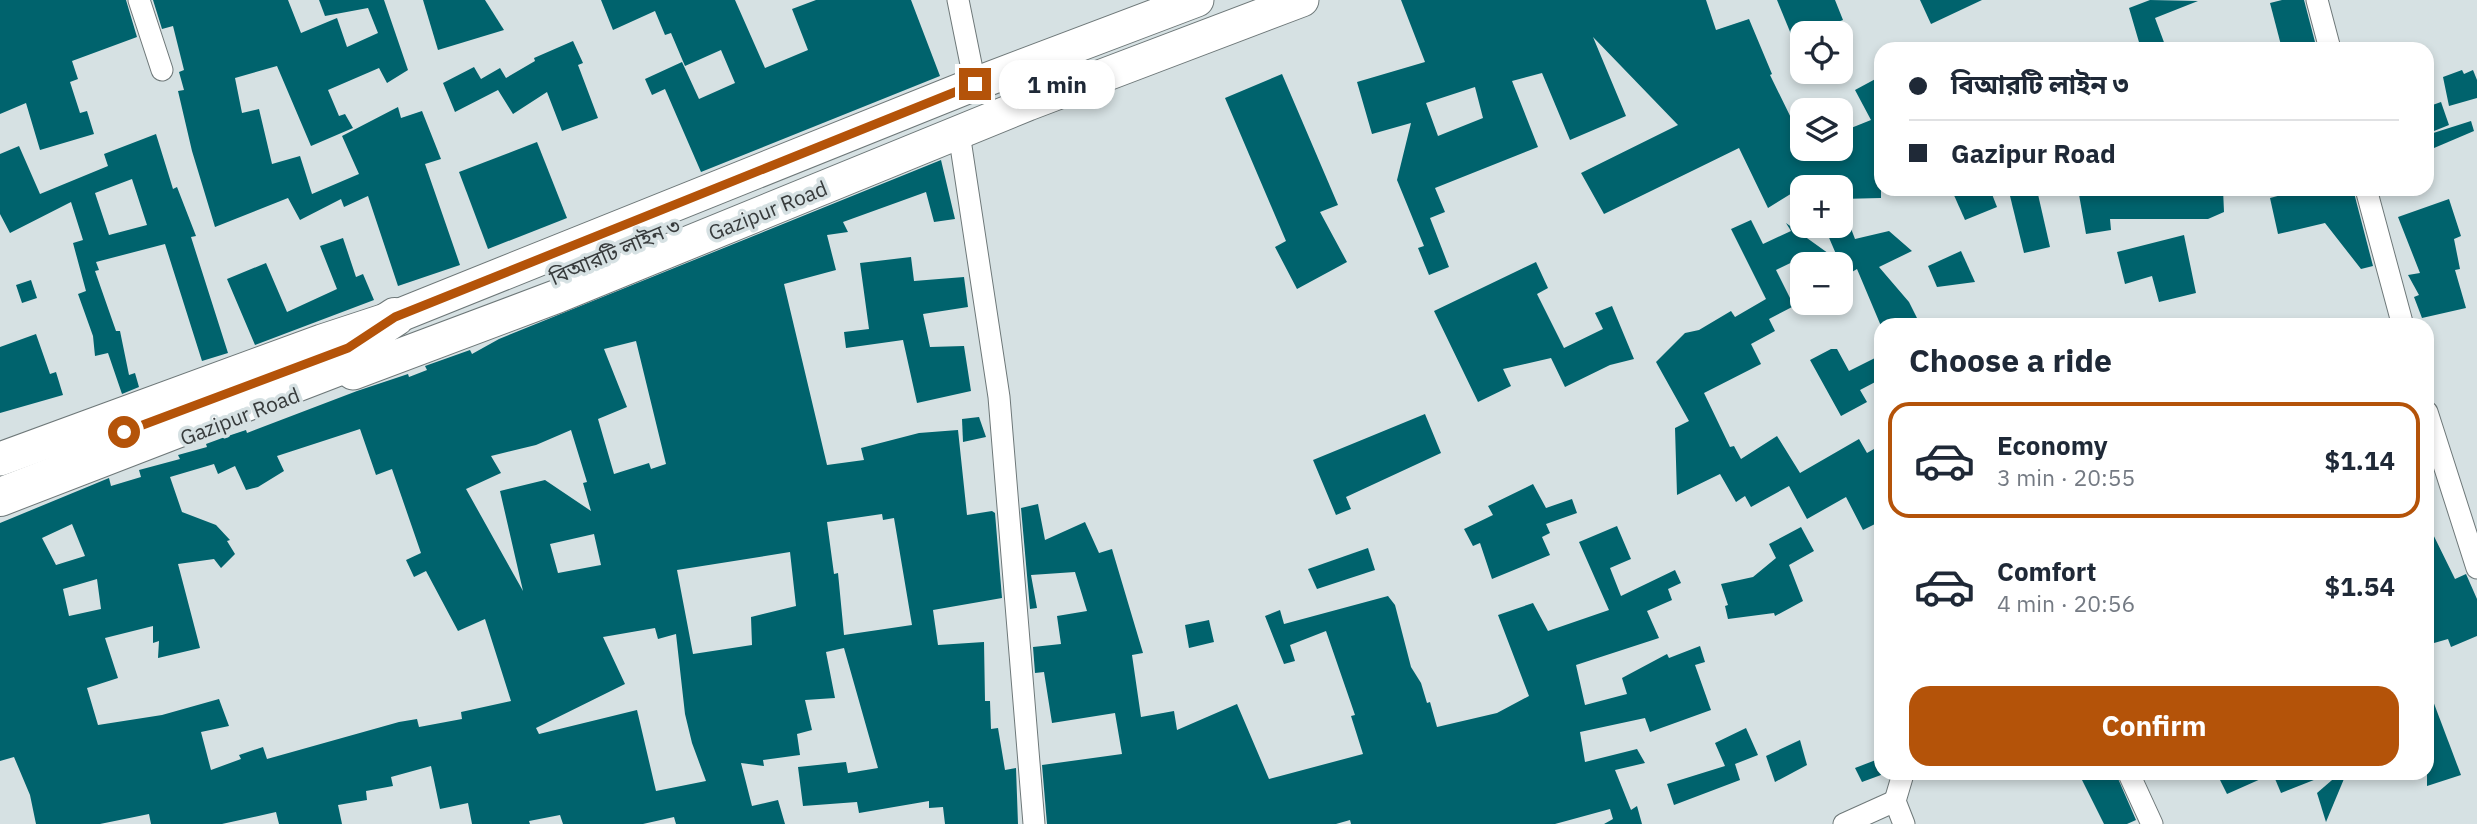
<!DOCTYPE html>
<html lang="en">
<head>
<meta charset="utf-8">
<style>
	body { margin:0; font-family:"IBM Plex Sans","Noto Sans Bengali",sans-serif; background:#f2f2f3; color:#1f2937; height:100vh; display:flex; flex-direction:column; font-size:26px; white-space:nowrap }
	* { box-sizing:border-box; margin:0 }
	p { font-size:23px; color:#747a83 }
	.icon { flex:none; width:38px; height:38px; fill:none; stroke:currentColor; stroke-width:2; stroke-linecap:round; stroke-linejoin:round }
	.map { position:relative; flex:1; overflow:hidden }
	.drawer { position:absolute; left:1874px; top:318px; width:560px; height:462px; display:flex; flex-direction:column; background:#fff; border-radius:21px; box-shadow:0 4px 10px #0003 }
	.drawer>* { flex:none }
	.top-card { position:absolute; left:1874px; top:42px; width:560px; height:154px; border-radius:21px; box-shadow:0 4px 10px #0003; display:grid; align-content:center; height:154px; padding:0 35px; background:#fff }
	.fabs { position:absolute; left:1790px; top:21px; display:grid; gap:14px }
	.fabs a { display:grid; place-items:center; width:63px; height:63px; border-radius:14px; background:#fff; box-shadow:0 4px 10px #0003; font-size:35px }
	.end { position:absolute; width:32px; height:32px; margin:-16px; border:9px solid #b45309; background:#fff; box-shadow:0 0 0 4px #fff }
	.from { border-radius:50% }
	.bubble { position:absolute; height:49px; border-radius:21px; background:#fff; box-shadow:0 4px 10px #0003; font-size:23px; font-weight:800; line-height:49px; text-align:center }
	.top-card b { display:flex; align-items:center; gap:24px; height:66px; font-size:26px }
	.top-card b+b { border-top:2px solid #e0e1e3 }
	.top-card i { width:18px; height:18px; background:#1f2937 }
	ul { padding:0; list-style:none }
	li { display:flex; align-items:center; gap:21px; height:116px; margin:0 14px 10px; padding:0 21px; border:4px solid transparent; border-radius:21px }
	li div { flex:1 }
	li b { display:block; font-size:26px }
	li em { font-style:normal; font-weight:800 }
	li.active { border-color:#b45309 }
	li>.icon { width:63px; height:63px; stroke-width:1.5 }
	h2 { padding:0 35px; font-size:32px; line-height:84px }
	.primary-button { display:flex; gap:14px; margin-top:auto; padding:14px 35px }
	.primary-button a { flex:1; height:80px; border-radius:21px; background:#b45309; color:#fff; font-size:28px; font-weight:800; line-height:80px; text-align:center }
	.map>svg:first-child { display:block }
</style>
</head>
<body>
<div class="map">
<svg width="2477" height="824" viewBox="0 0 2477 824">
	<rect width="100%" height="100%" fill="#d6e1e3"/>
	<g fill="#00636d" fill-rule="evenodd">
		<polygon points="0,0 126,0 137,37 72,61 78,79 70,82 80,113 87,111 94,134 40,150 26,103 0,114"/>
		<polygon points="153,0 288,0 301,33 337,18 347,47 378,33 368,8 325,16 319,0 384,0 408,70 387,83 379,68 328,90 339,116 345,114 353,128 311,146 277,66 235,78 242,113 259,109 272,164 300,156 312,194 359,174 342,136 398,107 401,118 422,111 441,159 425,164 460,265 398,286 368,196 344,207 341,199 300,220 288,198 215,227 192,151 178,91 184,90 179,72 184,70 173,26 162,29"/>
		<polygon points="423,0 485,0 504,30 438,50"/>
		<polygon points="601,0 735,0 765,68 808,50 792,9 816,0 911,0 940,76 701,172 665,89 652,95 645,79 682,62 699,99 735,83 721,50 685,66 671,33 665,35 655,11 613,30"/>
		<path d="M1401 0H1706L1716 30 1749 19 1772 74 1770 75 1795 126 1802 123V149H1841V132L1871 120 1855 90 1881 76V198L1841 199V187H1802L1768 208 1739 148 1604 214 1581 173 1678 125 1593 37 1626 116 1570 140 1542 73 1512 81 1538 147 1435 188 1445 212 1430 218 1449 267 1429 275 1418 248 1424 246 1397 180 1411 123 1372 134 1357 82 1425 62ZM1475 87 1483 118 1438 136 1426 103Z"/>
		<polygon points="1777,0 1835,0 1843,20 1793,39"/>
		<polygon points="1920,0 1982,0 1931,24"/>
		<polygon points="2150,0 2198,1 2155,18 2165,45 2141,49 2129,8"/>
		<polygon points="2282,0 2304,0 2315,42 2282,49 2270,3"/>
		<polygon points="573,41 583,63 578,65 598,118 562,131 547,92 513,114 498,90 455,112 443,83 474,67 481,79 500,68 506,78 535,61 534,58"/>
		<polygon points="2462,70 2464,74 2473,70 2477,80 2477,98 2449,106 2443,77"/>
		<polygon points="1282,74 1338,205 1320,212 1347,262 1297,289 1275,247 1286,241 1225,98"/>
		<polygon points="2441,102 2449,125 2434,131 2427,107"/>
		<polygon points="2471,121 2474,131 2427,151 2427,135"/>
		<path d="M156 134 173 189 177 187 196 236 191 237 228 353 202 361 165 244 96 262 99 270 95 271 116 331H120L129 375 135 373 139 387 122 394 108 353 95 356 93 336 78 294 86 291 73 243 83 240 71 202 10 233 0 214V154L19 146 40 194 108 166 104 154ZM132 179 147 225 109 235 95 193Z"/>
		<polygon points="537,142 567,218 488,249 459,172"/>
		<path d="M941 160 955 219 934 222 926 192 843 222 848 232 827 235 836 270 784 284 827 465 864 460 861 448 919 433 958 430 967 515 992 511 995 513 1002 598 933 610 938 645 984 642 985 701H990L991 729 998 728 1005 770 1016 768 1018 824H945L943 807 929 808V801L859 813 857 802 803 806 798 767 846 762 848 773 878 768 844 648 826 652 835 698 805 700 812 730 797 734 800 755 763 760 764 766 741 763 752 806 778 800 785 824H676L674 817 643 824H563L560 815 529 821 530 824H472L468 803 440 809 431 766 391 777 393 786 366 791 367 800 338 805 342 824H279L276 812 222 824H151L149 814 100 824H36L30 795 14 757 0 761V523L109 478 111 486 141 477 139 470 180 459 178 455 207 447 206 444 225 437 246 430 247 433 357 391 408 374 409 377 427 370 425 366 470 350 472 354 499 339ZM636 341 666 464 651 469 649 463 614 474 598 419 627 407 604 349ZM360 429 376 475 392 469 421 553 406 560 414 577 426 571 458 631 485 619 511 701 461 712 462 719 419 727 417 719 399 722 267 759 263 747 239 755 241 759 211 770 201 732 229 726 219 699 162 715 98 725 87 688 118 678 105 638 153 626V643L159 641 158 658 200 648 178 564 214 559 221 568 235 554 227 541 230 540 216 525 182 512 170 477 214 464 218 474 235 466 246 490 258 487 284 471 277 456ZM571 430 587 482 583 483 591 511 545 480 500 491 523 591 466 489 501 473 491 456 536 445ZM882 514 883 520 894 518 912 625 844 635 838 573 834 574 827 522ZM72 524 85 556 56 565 42 538ZM594 534 601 565 558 573 550 544ZM790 552 796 606 751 617 752 645 693 654 677 570ZM97 579 101 609 69 616 63 589ZM655 628 658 639 676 634 685 714 692 743 706 781 656 791 637 710 539 734 536 728 625 684 603 637Z"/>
		<polygon points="1962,189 1990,189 1997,207 1965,220 1953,193"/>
		<polygon points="2078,189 2223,189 2224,212 2208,219 2110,219 2111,230 2086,234"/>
		<polygon points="2304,189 2313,189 2314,194 2332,189 2353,189 2373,266 2361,269 2325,223 2278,234 2270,198"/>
		<polygon points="2037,190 2050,247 2024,253 2010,196"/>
		<polygon points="2449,199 2461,236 2454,239 2460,269 2455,270 2466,308 2422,318 2414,297 2419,295 2408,275 2420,273 2398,217"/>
		<polygon points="1751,220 1763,244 1791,231 1786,223 1839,261 1824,226 1850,226 1855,239 1889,231 1912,251 1879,267 1909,302 1921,326 1881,326 1857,269 1845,276 1841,264 1809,264 1805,256 1776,270 1794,306 1769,319 1775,331 1751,344 1761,364 1704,393 1730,447 1734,446 1741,459 1777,436 1800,473 1859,439 1867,453 1881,445 1881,521 1863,530 1846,497 1807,519 1789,486 1751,507 1745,496 1736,502 1720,474 1677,495 1675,428 1689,421 1656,362 1685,333 1699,330 1731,311 1735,317 1766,299 1731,229"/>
		<polygon points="2184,235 2196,293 2159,302 2152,276 2125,284 2117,252"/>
		<polygon points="343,238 356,277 363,274 374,300 255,345 227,279 266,263 287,312 337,289 320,246"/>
		<polygon points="1961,251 1975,282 1937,287 1928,266"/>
		<polygon points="911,257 914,281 964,277 968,307 923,314 930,347 964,346 971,391 917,403 903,340 846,348 844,332 869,329 860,263"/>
		<polygon points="1536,262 1548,288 1537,294 1564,348 1603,329 1595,313 1612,306 1634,359 1610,365 1565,387 1551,358 1503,369 1511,386 1478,402 1434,311"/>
		<polygon points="31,280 37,298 22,303 16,285"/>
		<polygon points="36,334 50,374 56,372 63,395 0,413 0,347"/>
		<polygon points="1831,349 1837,349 1849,371 1881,355 1881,379 1860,390 1867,402 1841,416 1810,360"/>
		<polygon points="1425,414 1441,453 1346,497 1351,509 1336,515 1313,460"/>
		<polygon points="979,417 986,437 963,442 962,419"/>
		<polygon points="1533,484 1546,508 1572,499 1577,513 1546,524 1550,533 1542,537 1550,555 1492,579 1480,543 1473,546 1464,529 1493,515 1488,506"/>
		<polygon points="1038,504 1045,540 1085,522 1099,553 1112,549 1143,653 1132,655 1141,717 1174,711 1177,730 1237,704 1269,779 1363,754 1351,716 1355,715 1326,631 1290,645 1295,661 1284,664 1265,616 1280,610 1284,624 1388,596 1395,605 1411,667 1421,683 1427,703 1430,702 1437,727 1497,713 1529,696 1498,615 1533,603 1548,631 1609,610 1579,542 1617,526 1631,559 1610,568 1621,596 1675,570 1681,583 1668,589 1672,600 1647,611 1659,638 1576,665 1585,705 1627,694 1622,678 1667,654 1669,658 1700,646 1705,662 1695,665 1711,710 1650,732 1645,718 1580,732 1585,762 1637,749 1645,763 1615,770 1631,810 1637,806 1642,824 1604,824 1613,819 1610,809 1555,824 1351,824 1350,820 1336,824 1047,824 1042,765 1122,754 1115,713 1052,723 1044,672 1035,673 1033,647 1061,644 1057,616 1087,611 1075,572 1031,575 1037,608 1030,609 1021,508"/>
		<polygon points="2427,522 2455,579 2466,574 2477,599 2477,636 2451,647 2448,639 2427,645"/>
		<polygon points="1801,527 1814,551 1789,565 1803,601 1775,616 1774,613 1728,619 1725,606 1728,605 1721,584 1753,577 1776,558 1769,544"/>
		<polygon points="1368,548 1375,570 1317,589 1308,569"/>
		<polygon points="1209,620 1214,642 1189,648 1185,625"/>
		<polygon points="2427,685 2461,775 2427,786"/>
		<polygon points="1746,728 1758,755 1735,764 1740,780 1674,805 1667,784 1725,766 1715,743"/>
		<polygon points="1800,740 1807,765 1775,782 1766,756"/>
		<polygon points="1881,758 1881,775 1862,782 1855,768"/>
		<polygon points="2091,774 2116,774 2136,820 2127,824 2104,824 2081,778"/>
		<polygon points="2217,774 2272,774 2227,794"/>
		<polygon points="2273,774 2329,774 2281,793"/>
		<polygon points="2339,774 2346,774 2326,822 2317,793"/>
	</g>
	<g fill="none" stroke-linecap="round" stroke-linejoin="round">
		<g stroke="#6e7879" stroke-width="23">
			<g id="street">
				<polyline points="139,0 162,70"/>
				<polyline points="958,0 975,84"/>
				<polyline points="2317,0 2330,49"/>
				<polyline points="959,133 999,397 1034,824"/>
				<polyline points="2366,189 2403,326"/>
				<polyline points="2427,412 2477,568"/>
				<polyline points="1903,774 1895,801 1904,824"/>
				<polyline points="2129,774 2152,824"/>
				<polyline points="1844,824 1895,801"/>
			</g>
		</g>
		<g stroke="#6e7879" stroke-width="35">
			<g id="primary">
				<polyline points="353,373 558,296 1028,104 1302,0"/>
				<polyline points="0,459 322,341 395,317 975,84 1197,0"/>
			</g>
		</g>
		<g stroke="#6e7879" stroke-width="40">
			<g id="highway">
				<polyline points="348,348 395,317"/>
				<polyline points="0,497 355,360 378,347"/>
			</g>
		</g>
		<use href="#street" stroke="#fff" stroke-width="21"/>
		<use href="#primary" stroke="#fff" stroke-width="33"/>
		<use href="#highway" stroke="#fff" stroke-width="38"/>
	</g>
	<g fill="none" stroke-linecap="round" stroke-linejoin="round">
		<polyline stroke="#b45309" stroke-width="9" points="124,432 348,348 395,317 975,84"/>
	</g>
	<g text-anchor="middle" stroke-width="7" stroke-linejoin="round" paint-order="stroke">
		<g font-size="21" fill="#373b3c" stroke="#d6e1e3">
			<text transform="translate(768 211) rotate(-22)" y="7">Gazipur Road</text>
			<text transform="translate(615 252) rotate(-23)" y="7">বিআরটি লাইন ৩</text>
			<text transform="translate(240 417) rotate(-21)" y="7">Gazipur Road</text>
		</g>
	</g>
</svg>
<div class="fabs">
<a><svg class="icon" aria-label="locate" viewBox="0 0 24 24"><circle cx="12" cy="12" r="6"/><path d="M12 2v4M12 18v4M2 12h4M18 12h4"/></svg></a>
<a><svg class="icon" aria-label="layers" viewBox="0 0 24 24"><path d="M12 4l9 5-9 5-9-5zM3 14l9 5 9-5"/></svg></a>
<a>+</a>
<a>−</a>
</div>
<i class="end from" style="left:124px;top:432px"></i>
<i class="end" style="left:975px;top:84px"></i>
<div class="bubble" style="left:999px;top:60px;width:116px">1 min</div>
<div class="top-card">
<b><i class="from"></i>বিআরটি লাইন ৩</b>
<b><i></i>Gazipur Road</b>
</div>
<section class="drawer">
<h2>Choose a ride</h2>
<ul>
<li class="active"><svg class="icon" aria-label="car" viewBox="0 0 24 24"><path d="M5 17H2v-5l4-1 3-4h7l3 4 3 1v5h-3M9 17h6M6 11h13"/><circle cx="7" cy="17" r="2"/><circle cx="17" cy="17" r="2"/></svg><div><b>Economy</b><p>3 min · 20:55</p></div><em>$1.14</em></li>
<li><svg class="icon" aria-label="car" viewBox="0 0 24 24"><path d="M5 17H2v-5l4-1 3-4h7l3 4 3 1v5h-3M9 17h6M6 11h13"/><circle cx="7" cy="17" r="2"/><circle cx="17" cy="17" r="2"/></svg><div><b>Comfort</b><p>4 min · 20:56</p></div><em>$1.54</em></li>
</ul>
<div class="primary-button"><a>Confirm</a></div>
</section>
</div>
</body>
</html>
